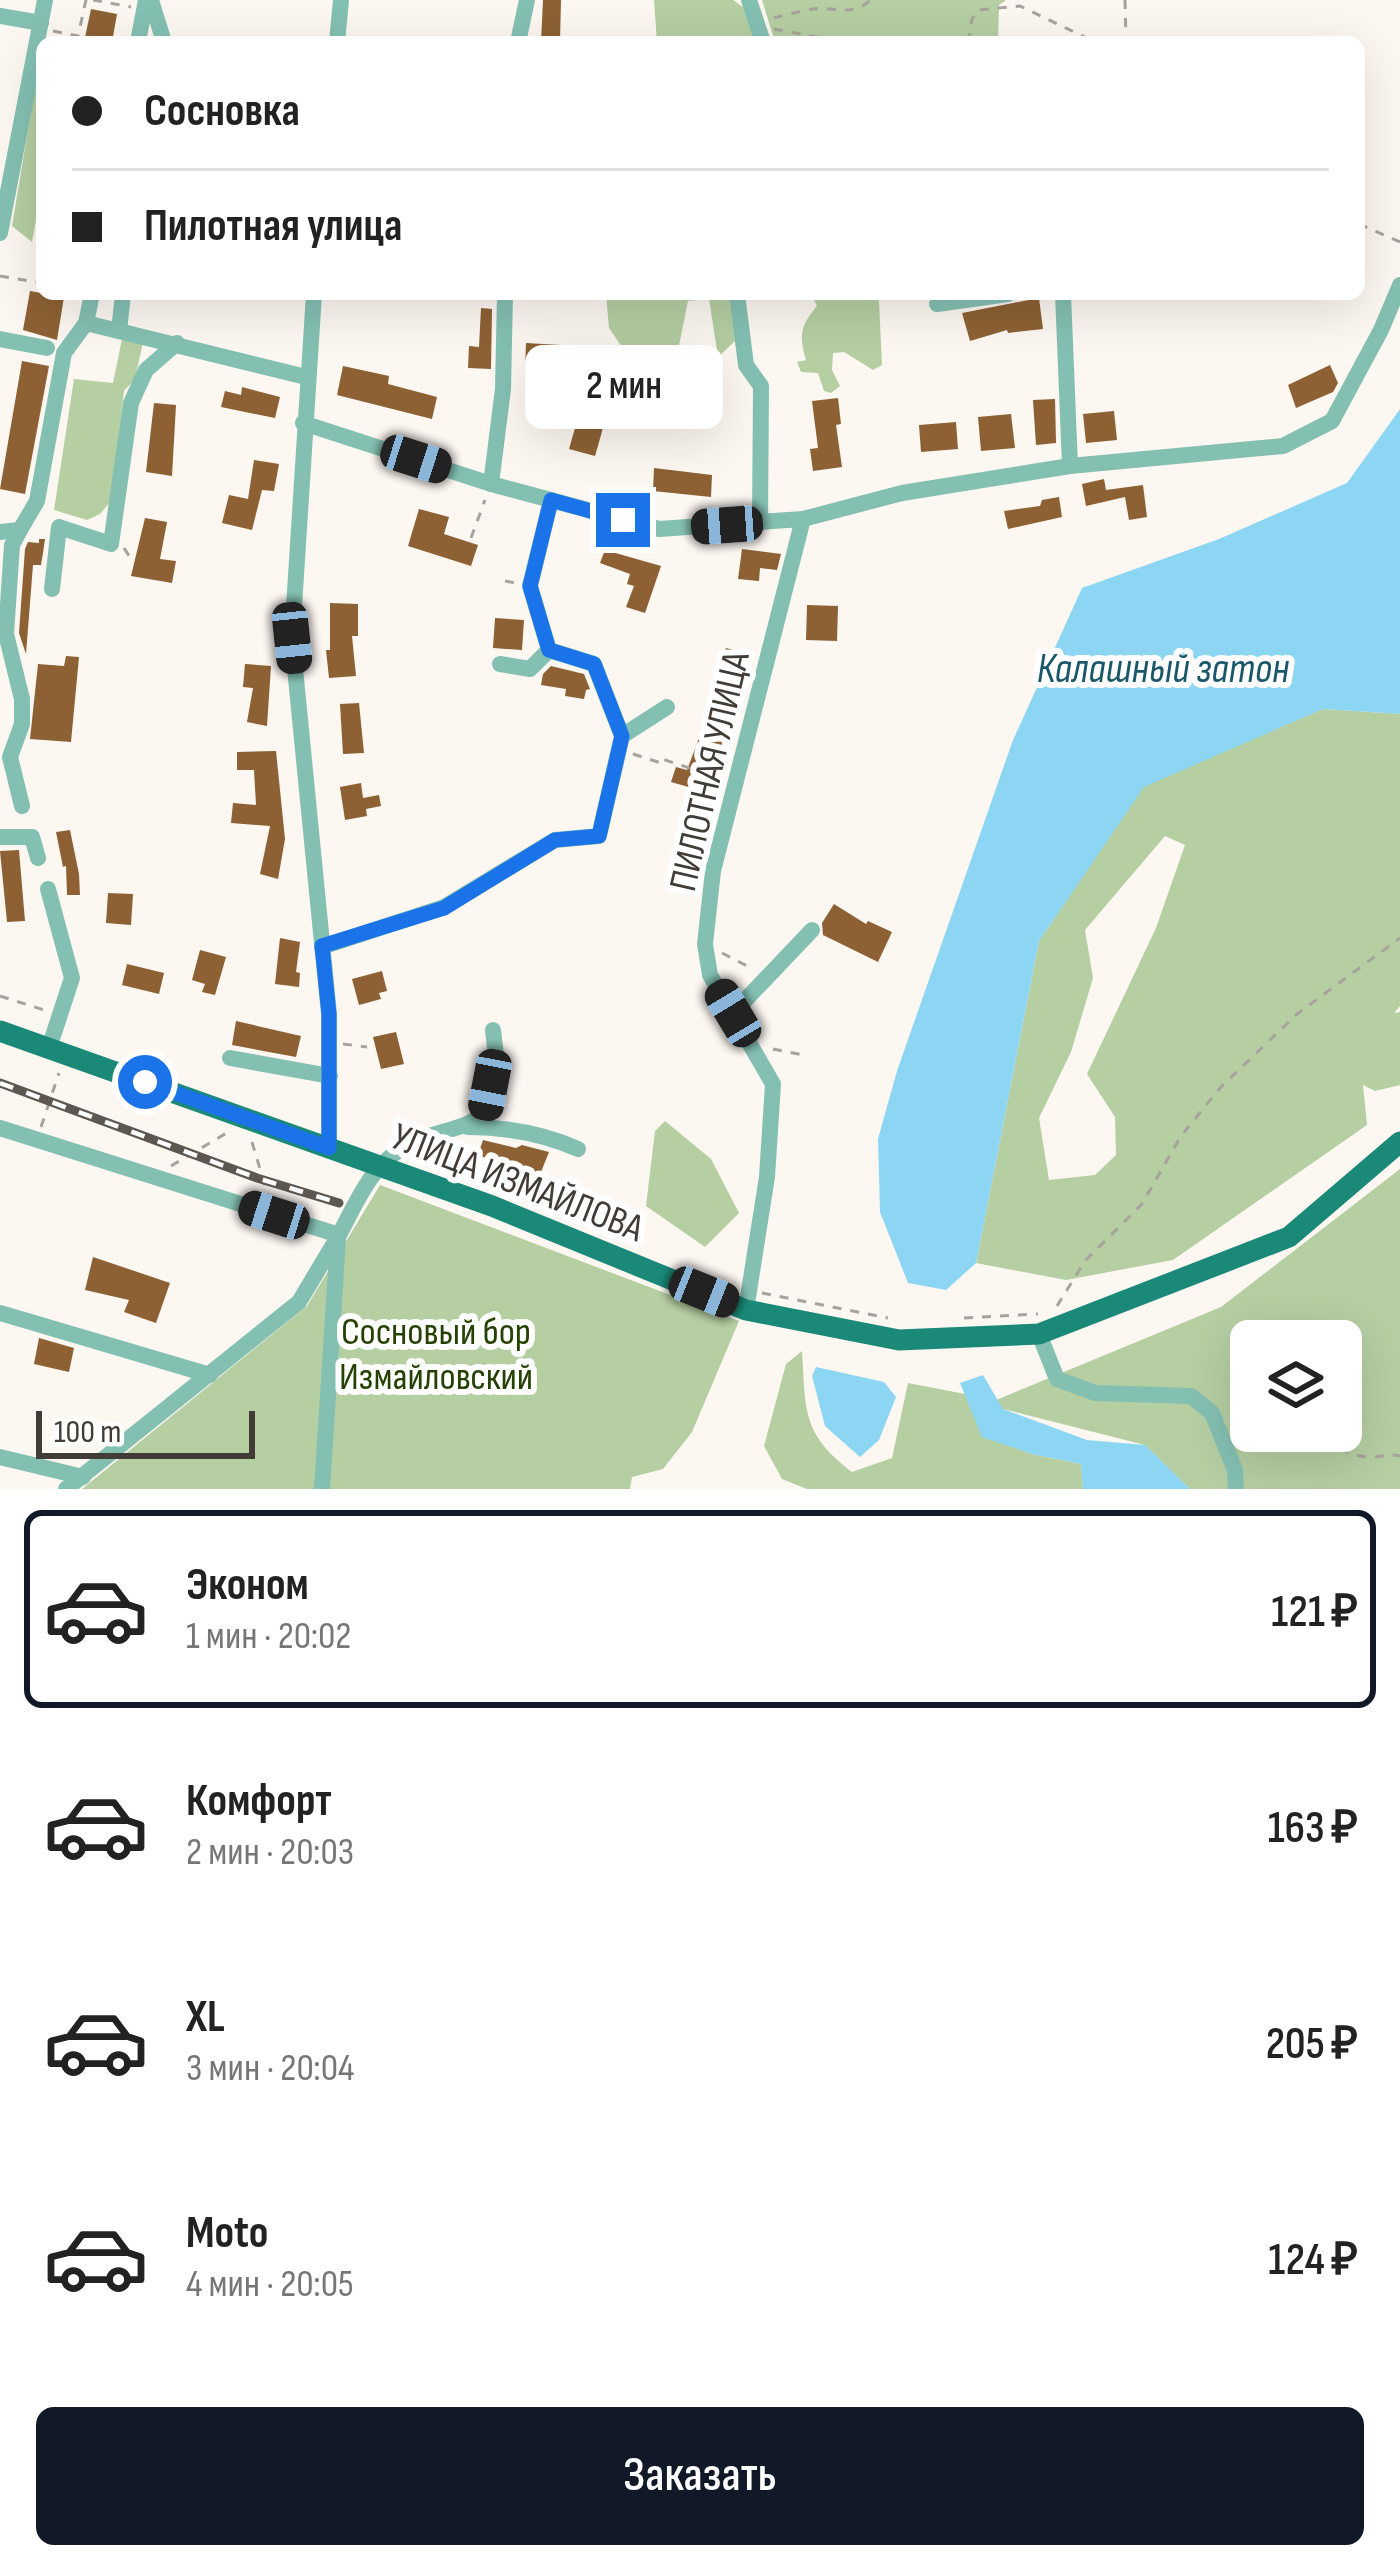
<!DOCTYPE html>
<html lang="ru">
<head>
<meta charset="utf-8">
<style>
	body { margin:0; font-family:"Sofia Sans Condensed",sans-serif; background:#f6f6f6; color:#222; height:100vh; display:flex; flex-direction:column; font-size:45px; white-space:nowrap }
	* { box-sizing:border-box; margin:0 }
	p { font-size:39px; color:#767676 }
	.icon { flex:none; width:66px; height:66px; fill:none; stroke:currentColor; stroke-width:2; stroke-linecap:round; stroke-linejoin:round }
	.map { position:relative; height:1489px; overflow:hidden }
	.drawer { display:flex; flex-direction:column; background:#fff; flex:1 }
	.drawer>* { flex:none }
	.top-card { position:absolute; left:36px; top:36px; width:1329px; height:264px; border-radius:18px; box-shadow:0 12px 48px #0002; display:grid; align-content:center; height:264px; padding:0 36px; background:#fff }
	.tools { position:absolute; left:1230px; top:1320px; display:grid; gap:24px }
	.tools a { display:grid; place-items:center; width:132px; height:132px; border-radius:18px; background:#fff; box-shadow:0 12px 48px #0002; font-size:60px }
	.scale { position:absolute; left:36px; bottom:30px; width:219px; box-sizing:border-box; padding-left:12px; border:6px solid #423c36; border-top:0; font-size:33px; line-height:42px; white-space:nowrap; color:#423c36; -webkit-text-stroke:9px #fff; paint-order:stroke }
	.end { position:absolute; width:54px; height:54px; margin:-27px; border:15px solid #1a73e8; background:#fff; box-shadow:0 0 0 6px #fff }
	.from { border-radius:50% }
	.bubble { position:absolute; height:84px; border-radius:18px; background:#fff; box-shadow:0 12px 48px #0002; font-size:39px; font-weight:600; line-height:84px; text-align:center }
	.car { position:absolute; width:36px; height:72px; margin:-36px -18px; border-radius:15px; box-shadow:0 0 9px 3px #0007; background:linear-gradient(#222 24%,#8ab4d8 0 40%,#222 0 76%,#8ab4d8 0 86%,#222 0) }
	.top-card b { display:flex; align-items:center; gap:42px; height:114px; font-size:45px }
	.top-card b+b { border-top:3px solid #e0e0e0 }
	.top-card i { width:30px; height:30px; background:#222 }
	ul { padding:21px 0 0; list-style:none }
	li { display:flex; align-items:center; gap:36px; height:198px; margin:0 24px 18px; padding:0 12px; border:6px solid transparent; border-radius:18px }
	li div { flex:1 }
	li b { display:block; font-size:45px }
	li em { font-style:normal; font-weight:600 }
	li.current { border-color:#111827 }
	li>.icon { width:108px; height:108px; stroke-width:1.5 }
	.cta { display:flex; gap:24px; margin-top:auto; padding:24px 36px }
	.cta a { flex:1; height:138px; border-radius:18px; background:#111827; color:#fff; font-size:48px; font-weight:600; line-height:138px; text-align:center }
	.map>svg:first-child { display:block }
</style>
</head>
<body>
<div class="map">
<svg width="1400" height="1489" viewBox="0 0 1400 1489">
	<rect width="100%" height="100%" fill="#fdf7f2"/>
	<g fill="#b5cea2" fill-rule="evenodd">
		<polygon points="654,0 733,0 743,7 756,42 657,42"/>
		<polygon points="762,0 1006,0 999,5 998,42 775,42"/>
		<polygon points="42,46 42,188 32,242 12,226"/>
		<polygon points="606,294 730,294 735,341 718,357 709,299 688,301 674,370 633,417 615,423 584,389 626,353 609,328"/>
		<path d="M811 294H874L879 300 882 365 873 370 844 352 833 353 832 370 840 386 831 393 824 391 818 373 801 372 797 362 806 360C799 335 800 326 817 306Z"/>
		<polygon points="122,339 143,342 135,379 124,391 111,501 100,514 87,520 54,510 74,379 113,383"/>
		<path d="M1323 709 1400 714V1006L1394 1013 1400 1012V1085L1375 1091 1363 1085 1367 1125 1173 1260 1066 1280 976 1263 1039 941 1144 786ZM1165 836 1185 845 1156 928 1087 1074 1115 1117 1116 1155 1095 1175 1049 1180 1039 1118 1071 1052 1093 978 1085 930Z"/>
		<polygon points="665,1121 711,1159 739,1213 705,1247 646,1206 655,1131"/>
		<path d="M1400 1169V1489H1190L1145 1445 1003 1409 982 1436 1032 1454 1081 1464 1083 1489H807L782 1479 764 1446 786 1364 802 1351C806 1410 801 1433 852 1472L892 1458 908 1383 996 1400 1221 1307ZM1251 1341H1341V1431H1251Z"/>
		<polygon points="380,1185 739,1321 692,1432 663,1469 632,1477 630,1489 82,1489 307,1306"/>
	</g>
	<g fill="#8cd6f3">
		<polygon points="1400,409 1400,714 1323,709 1144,787 1039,941 976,1263 946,1290 908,1283 880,1212 878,1139 897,1071 1013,740 1082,588 1219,539 1347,483"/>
		<polygon points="816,1367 884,1382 896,1397 879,1440 860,1457 825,1426 812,1376"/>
		<polygon points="983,1375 1003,1409 1087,1440 1145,1445 1190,1489 1083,1489 1081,1464 1032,1454 982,1437 960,1383"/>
	</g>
	<g fill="#8d6134">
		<polygon points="543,0 561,0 560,42 541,42"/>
		<polygon points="91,9 117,14 112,42 84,42"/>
		<polygon points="30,291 64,297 57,340 23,330"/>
		<polygon points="1039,298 1043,329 1008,333 1007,330 970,341 962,313"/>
		<polygon points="481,308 492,309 491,369 468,368 469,346 479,347"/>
		<polygon points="526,343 560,345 558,370 525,368"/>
		<polygon points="22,361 49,366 25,494 0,489"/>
		<polygon points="1330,365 1338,383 1333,392 1296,408 1288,385"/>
		<polygon points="343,366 389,376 388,384 437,397 432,419 337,395"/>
		<polygon points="242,387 280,397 275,418 221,407 225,391 241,395"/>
		<polygon points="838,398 841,424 836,425 842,467 813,471 810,449 818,448 812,401"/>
		<polygon points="1055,399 1056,443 1036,445 1033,400"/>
		<polygon points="154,403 176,405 172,476 146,472"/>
		<polygon points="1114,411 1117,440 1086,443 1083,414"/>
		<polygon points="1011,414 1015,448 981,451 978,417"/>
		<polygon points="577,421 603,428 595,456 569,449"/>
		<polygon points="956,422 958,449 921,452 919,425"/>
		<polygon points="254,460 279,464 274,491 262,490 252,530 222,523 229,495 248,499"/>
		<polygon points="654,468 712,475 711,497 653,491"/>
		<polygon points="1104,479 1106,490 1143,485 1147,517 1129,520 1125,497 1086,506 1082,484"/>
		<polygon points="1059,497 1062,517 1008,529 1004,511 1040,506 1042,500"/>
		<polygon points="419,509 449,517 444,534 478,545 471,566 408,546"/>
		<polygon points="145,518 167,522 160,559 176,561 172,583 131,576"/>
		<polygon points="39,539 45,539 43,553 41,565 33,565 26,654 19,633 25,549 28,542 39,543"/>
		<polygon points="742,549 781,554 777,570 760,568 759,581 738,579"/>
		<polygon points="605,550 661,566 645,613 626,607 634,586 627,584 630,574 600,563"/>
		<polygon points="330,603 358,604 358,636 352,636 356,676 329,678 326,650 330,650"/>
		<polygon points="807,605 838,606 837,641 806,640"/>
		<polygon points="495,618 524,620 522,650 493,648"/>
		<polygon points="726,648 746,653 713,778 717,779 713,794 671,782 676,767 687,770 711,706"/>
		<polygon points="66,656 79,657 71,742 30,739 38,664 64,666"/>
		<polygon points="245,664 271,666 267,726 247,722 253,688 243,687"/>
		<polygon points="551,666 584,674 590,689 586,690 584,699 565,696 566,689 541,685 543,674"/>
		<polygon points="359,703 364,753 343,754 340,704"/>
		<polygon points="276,751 285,839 278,879 260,874 270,826 231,823 233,803 256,805 254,770 237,770 237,752"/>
		<polygon points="361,783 363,798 379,795 381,806 366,809 367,816 345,820 340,787"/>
		<polygon points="70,830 79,874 80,895 67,895 66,866 63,867 56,832"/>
		<polygon points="19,850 25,921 7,922 0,851"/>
		<polygon points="108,893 133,894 131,925 106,923"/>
		<polygon points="834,904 866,924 868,921 892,932 878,962 823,935 822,923"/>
		<polygon points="280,938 300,942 296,972 300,973 299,987 275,984"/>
		<polygon points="200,950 226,957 215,995 202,992 205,984 192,980"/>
		<polygon points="127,964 164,973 159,994 122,985"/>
		<polygon points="382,971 387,991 379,993 381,999 359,1005 352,979"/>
		<polygon points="236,1021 301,1036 296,1057 232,1045"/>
		<polygon points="396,1032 404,1064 381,1069 373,1037"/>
		<polygon points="483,1140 516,1148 522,1145 549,1152 539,1177 478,1155"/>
		<polygon points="93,1257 170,1283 156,1323 124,1312 129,1300 85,1290"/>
		<polygon points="39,1338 74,1348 69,1372 34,1364"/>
	</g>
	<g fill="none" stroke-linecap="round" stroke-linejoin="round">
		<g stroke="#a8a29c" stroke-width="3" stroke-dasharray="9 9" stroke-linecap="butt">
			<polyline points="93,0 131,7"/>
			<polyline points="1125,0 1126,42"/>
			<path d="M774 18C786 15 800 11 813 9 834 6 853 18 870 0"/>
			<polyline points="774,29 843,42"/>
			<polyline points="53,31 78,36 86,0"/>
			<polyline points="968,42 972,19 978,10 1020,6 1095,42"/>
			<polyline points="1359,224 1400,242"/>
			<polyline points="0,276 42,283"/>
			<polyline points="471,538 485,500"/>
			<polyline points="124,548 131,559"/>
			<polyline points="505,581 516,583"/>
			<polyline points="633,754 661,763 662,759 723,779"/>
			<polyline points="674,873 696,869"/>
			<polyline points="722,953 751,968"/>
			<polyline points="0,996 44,1010"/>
			<polyline points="343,1044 367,1047"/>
			<polyline points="773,1049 808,1056"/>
			<polyline points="41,1127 59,1073"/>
			<polyline points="252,1142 268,1196"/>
			<polyline points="171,1166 230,1131"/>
			<polyline points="762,1293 888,1318"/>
			<polyline points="1057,1306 1085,1261 1142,1204 1181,1136 1221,1087 1297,1014 1400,938"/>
			<polyline points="964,1318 1038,1314"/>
			<polyline points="1232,1417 1251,1420"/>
			<path d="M1309 1431C1325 1442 1348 1456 1368 1457 1381 1458 1387 1453 1400 1456"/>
		</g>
		<g stroke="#84c0b2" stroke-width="16">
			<polyline points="151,0 164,42"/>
			<polyline points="749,0 763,42"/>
			<polyline points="0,16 41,23"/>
			<polyline points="138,42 146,0"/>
			<polyline points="337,42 341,0"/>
			<polyline points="518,42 527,0"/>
			<polyline points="0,233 45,0"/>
			<polyline points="314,294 292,638 329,1014 329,1148"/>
			<polyline points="737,294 746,365 761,386 760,523"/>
			<polyline points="1063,294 1070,466"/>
			<polyline points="937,304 1008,294"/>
			<polyline points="86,323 306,377"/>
			<polyline points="119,331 123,294"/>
			<polyline points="0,339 47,348"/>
			<polyline points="303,423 491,484 659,529 803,519 902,493 1070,466 1283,446 1332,421 1381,330 1400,285"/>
			<polyline points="491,484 503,389 505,294"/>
			<polyline points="20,530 12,545 6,634 22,699 22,724 10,757 22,806"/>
			<polyline points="0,532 20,530 37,501 64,353 86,323 92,294"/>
			<polyline points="52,589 59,527 111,544 131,403 146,370 177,343"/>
			<polyline points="500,664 530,669 549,650"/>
			<polyline points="622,736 667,707"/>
			<polyline points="0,837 32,837 38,858"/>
			<polyline points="48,889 72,978 49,1048"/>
			<polyline points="322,947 444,907 555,840 599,836 622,736 594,664 549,650 530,586 551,500"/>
			<polyline points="733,1013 812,930"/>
			<polyline points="230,1058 330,1076"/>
			<path d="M468 1127C505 1127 544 1134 578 1149"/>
			<path d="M0 1128 339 1235C359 1198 373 1160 414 1142 438 1130 462 1131 484 1114L496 1056 493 1030"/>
			<polyline points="746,1310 767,1177 773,1084 710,975 705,944 713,871 803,519"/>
			<polyline points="0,1313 210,1375"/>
			<polyline points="1039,1334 1057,1379 1095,1393 1191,1396 1212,1413 1235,1470 1236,1489"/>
			<polyline points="0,1457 83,1477"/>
			<polyline points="66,1489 299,1302 339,1235"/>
			<polyline points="322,1489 338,1239"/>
		</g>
		<polyline stroke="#1a8978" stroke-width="21" points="0,1031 492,1206 746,1310 899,1340 1039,1334 1289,1237 1400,1142"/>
		<g stroke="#5d5751" stroke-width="9">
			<polyline id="rail" points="0,1083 257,1178 339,1203"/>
		</g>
		<use href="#rail" stroke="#fff" stroke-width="4.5" stroke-dasharray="14" stroke-linecap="butt"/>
	</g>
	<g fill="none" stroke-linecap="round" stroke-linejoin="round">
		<polyline stroke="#1a73e8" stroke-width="15" points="145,1082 329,1148 329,1014 322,946 444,908 555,840 599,836 622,736 594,664 549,650 530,586 551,500 623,520"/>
	</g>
	<g text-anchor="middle" stroke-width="12" stroke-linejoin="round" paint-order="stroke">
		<g font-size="39" fill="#423c36" stroke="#fff">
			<text transform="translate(708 771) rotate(-77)" y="14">ПИЛОТНАЯ УЛИЦА</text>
			<text transform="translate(518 1181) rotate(21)" y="14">УЛИЦА ИЗМАЙЛОВА</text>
		</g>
		<g font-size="39" fill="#254103" stroke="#fff">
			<text x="436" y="1344">Сосновый бор<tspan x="436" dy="45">Измайловский</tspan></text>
		</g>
		<g font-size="42" font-style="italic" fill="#1b576b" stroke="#fff">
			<text x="1163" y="682">Калашный затон</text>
		</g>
	</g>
</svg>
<div class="tools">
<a><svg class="icon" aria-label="layers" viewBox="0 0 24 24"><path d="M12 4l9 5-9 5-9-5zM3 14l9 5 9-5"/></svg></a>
</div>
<div class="scale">100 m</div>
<i class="end from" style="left:145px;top:1082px"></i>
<i class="end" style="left:623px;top:520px"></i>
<div class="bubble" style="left:525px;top:345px;width:198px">2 мин</div>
<i class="car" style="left:416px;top:459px;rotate:108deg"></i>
<i class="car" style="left:727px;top:525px;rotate:266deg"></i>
<i class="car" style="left:292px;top:638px;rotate:174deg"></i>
<i class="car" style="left:733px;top:1013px;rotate:329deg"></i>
<i class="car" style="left:490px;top:1085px;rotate:191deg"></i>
<i class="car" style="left:274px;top:1215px;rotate:288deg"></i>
<i class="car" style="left:704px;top:1292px;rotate:112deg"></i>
<div class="top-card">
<b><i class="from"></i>Сосновка</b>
<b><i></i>Пилотная улица</b>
</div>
</div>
<section class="drawer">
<ul>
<li class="current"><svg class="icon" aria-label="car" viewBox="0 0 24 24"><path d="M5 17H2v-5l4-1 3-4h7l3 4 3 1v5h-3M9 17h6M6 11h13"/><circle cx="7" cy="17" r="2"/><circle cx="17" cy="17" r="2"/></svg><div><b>Эконом</b><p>1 мин · 20:02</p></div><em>121 ₽</em></li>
<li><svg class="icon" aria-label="car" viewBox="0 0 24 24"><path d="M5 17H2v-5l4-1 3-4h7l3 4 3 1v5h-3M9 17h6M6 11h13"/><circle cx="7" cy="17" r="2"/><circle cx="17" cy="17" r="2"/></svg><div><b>Комфорт</b><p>2 мин · 20:03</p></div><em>163 ₽</em></li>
<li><svg class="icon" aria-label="car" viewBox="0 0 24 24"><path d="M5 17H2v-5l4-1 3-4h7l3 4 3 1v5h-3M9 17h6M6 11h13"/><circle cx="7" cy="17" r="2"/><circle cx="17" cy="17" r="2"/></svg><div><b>XL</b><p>3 мин · 20:04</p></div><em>205 ₽</em></li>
<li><svg class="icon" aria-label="car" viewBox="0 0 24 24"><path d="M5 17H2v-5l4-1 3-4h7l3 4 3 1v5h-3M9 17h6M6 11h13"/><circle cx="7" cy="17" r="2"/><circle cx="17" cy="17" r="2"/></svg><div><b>Moto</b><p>4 мин · 20:05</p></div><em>124 ₽</em></li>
</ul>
<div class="cta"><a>Заказать</a></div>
</section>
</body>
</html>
